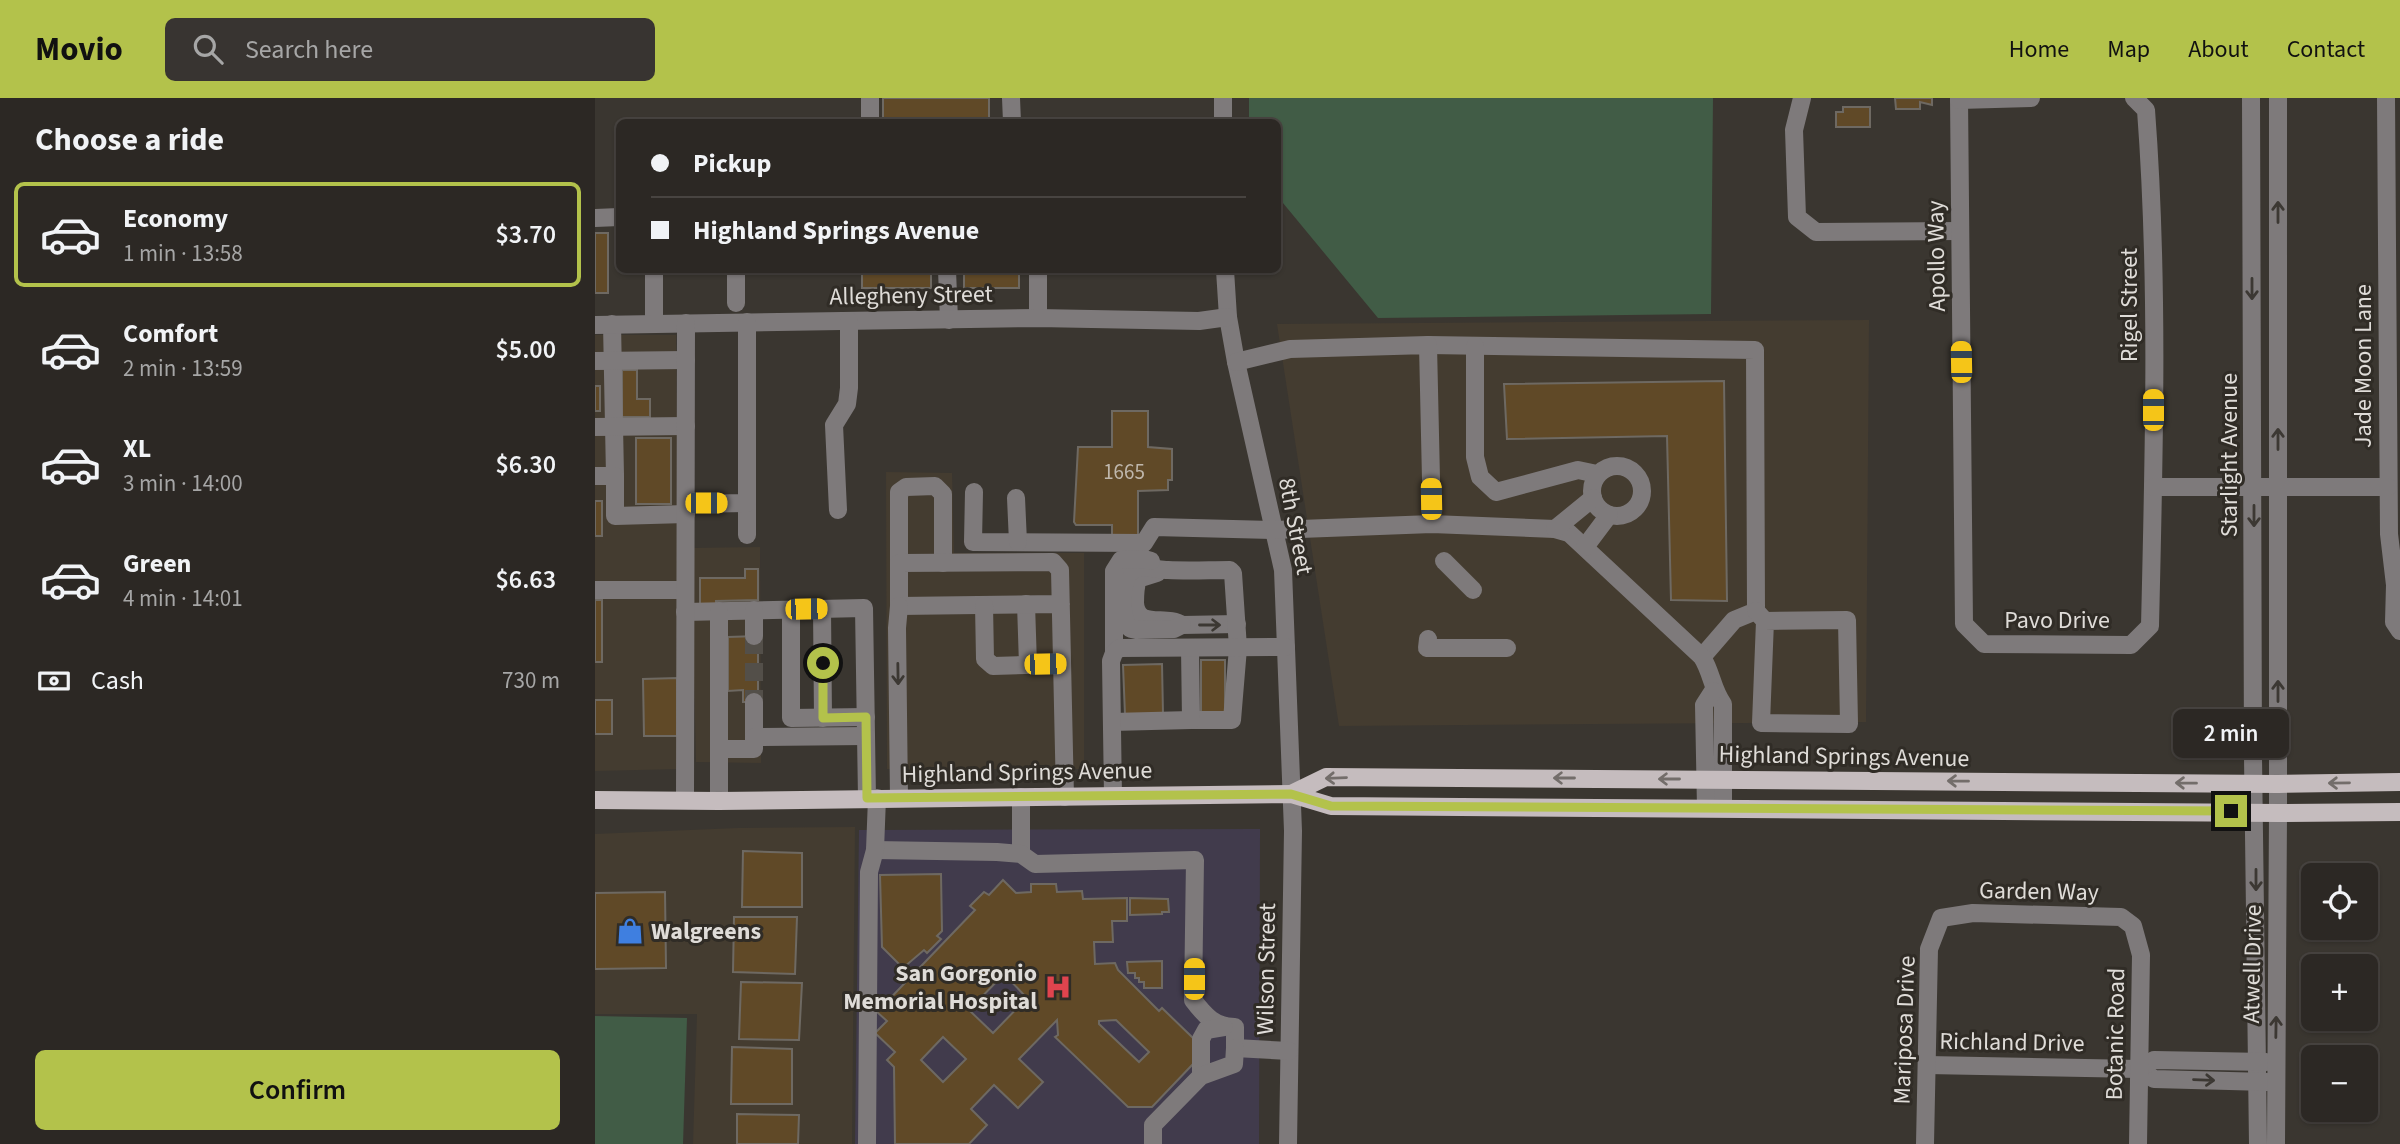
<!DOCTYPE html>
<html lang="en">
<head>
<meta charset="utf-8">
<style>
	body { margin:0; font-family:"Source Sans 3",sans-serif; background:#383431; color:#f1f3f6; height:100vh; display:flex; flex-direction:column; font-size:26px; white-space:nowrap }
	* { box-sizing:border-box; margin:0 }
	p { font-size:23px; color:#a6a6a6 }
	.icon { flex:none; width:38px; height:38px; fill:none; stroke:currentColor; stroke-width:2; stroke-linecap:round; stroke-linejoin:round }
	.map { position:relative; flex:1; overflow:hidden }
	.side { display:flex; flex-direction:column; background:#2c2824; width:595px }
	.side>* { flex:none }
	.top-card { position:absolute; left:21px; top:21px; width:665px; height:154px; border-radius:10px; box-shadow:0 2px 5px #0004,0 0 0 2px #484441; display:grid; align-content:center; height:154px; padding:0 35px; background:#2c2824 }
	.controls { position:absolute; left:1706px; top:765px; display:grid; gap:14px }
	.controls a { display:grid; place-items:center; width:77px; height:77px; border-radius:10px; background:#2c2824; box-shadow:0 2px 5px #0004,0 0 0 2px #484441; font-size:35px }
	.end { position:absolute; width:32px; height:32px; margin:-16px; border:9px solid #b3c24b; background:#111; box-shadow:0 0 0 4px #111 }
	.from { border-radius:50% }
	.bubble { position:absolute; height:49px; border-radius:10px; background:#2c2824; box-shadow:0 2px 5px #0004,0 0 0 2px #484441; font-size:23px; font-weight:600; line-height:49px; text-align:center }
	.car { position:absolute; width:21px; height:42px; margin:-21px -10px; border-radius:9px; box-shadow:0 0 5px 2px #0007; background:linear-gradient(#f5c518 24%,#345 0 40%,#f5c518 0 76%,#345 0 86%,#f5c518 0) }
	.top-card b { display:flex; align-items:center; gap:24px; height:66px; font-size:26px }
	.top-card b+b { border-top:2px solid #484441 }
	.top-card i { width:18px; height:18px; background:#f1f3f6 }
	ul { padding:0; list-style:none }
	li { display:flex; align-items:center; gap:21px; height:105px; margin:0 14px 10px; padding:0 21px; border:4px solid transparent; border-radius:10px }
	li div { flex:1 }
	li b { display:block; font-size:26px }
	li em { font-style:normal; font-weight:600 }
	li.on { border-color:#b3c24b }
	li>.icon { width:63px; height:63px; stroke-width:1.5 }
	h2 { padding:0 35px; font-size:32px; line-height:84px }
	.pay { display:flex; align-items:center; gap:18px; height:77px; padding:0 35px; font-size:26px }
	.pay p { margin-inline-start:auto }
	.button { display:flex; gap:14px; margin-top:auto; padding:14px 35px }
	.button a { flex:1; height:80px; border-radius:10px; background:#b3c24b; color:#111; font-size:28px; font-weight:600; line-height:80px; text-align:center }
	header { display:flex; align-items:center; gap:42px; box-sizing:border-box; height:98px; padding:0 35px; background:#b3c24b; color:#111 }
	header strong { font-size:33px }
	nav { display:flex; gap:38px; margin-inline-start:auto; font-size:24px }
	.search { width:490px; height:63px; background:#383431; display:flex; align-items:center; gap:18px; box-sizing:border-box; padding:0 24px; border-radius:10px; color:#a6a6a6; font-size:26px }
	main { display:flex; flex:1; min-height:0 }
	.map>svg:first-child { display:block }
</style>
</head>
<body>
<header>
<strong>Movio</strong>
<div class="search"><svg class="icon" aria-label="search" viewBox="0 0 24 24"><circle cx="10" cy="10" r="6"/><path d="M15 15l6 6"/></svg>Search here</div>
<nav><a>Home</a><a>Map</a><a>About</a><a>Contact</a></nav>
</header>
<main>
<section class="side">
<h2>Choose a ride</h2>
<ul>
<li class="on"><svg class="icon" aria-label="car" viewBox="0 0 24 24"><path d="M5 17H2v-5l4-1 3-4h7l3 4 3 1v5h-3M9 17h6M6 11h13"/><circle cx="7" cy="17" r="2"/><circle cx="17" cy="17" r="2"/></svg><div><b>Economy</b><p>1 min · 13:58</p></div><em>$3.70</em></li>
<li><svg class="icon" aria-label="car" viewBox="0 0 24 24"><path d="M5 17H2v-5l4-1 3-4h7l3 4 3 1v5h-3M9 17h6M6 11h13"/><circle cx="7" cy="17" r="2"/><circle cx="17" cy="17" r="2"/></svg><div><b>Comfort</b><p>2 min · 13:59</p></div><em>$5.00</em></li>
<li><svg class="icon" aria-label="car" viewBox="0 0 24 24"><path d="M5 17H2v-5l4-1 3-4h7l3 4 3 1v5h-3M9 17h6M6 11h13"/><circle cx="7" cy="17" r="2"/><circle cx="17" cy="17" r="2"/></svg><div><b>XL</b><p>3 min · 14:00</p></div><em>$6.30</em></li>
<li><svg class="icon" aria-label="car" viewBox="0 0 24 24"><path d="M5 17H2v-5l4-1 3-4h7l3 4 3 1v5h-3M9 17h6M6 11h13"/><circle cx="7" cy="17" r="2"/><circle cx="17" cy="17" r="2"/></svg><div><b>Green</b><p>4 min · 14:01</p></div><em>$6.63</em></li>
</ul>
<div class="pay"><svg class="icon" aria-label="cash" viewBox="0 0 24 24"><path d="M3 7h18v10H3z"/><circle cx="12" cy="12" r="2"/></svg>Cash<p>730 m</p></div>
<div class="button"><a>Confirm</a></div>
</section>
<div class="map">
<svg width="1805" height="1046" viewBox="0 0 1805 1046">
	<rect width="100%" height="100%" fill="#3a3630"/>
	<g fill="#443c30">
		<polygon points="1274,222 1271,624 744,628 682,226"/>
		<polygon points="0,237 81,237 86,671 0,673"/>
		<polygon points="291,374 357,375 359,455 489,455 489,671 292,671"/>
		<polygon points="165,449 166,665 101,664 96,450"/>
		<polygon points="260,729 257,1046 98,1046 102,916 0,916 0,736 143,730"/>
	</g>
	<polygon fill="#413b4c" points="665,731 664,1046 260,1046 264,732"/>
	<g fill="#415c46">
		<polygon points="654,0 1118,0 1116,216 783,220 683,99 682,24 654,24"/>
		<polygon points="0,918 92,920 88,1046 0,1046"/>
	</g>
	<g fill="#604927" stroke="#6e6962" stroke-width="2" fill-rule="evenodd">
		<rect x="288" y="0" width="106" height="24"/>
		<polygon points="1300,0 1337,0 1337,7 1325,4 1325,11 1301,11"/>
		<polygon points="1248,9 1275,9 1275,29 1241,29 1241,14 1248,14"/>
		<rect x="0" y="135" width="13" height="60"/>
		<rect x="267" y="172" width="69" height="18"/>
		<rect x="369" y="172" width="55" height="18"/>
		<polygon points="27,272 42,272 42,301 55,301 55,319 27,319"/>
		<polygon points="1129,283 1132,503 1076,502 1072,338 912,341 909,286"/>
		<rect x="0" y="288" width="5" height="25"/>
		<polygon points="517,313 553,313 553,349 577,351 577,382 573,382 573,392 543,393 543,443 517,443 517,427 481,427 479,424 483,349 517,349"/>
		<rect x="41" y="340" width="35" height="66"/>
		<rect x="0" y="403" width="7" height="35"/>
		<polygon points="150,471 163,471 163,502 121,503 121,506 105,506 105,480 150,480"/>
		<rect x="0" y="502" width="7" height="62"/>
		<polygon points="163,538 163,604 148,604 148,592 133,593 133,539"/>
		<rect x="606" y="562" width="24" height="57"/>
		<polygon points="567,566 568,616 530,617 528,567"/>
		<polygon points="82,580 82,638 49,638 48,581"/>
		<rect x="0" y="602" width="17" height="34"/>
		<polygon points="148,753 207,755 207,809 147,809"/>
		<polygon points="346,776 347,833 342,838 346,841 332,855 329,852 308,870 287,849 285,777"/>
		<path d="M408 782 421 795 436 794V786H461L462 794 487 793 488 801 532 800V823H517L518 844H499L500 866 520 865 523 872 564 913 567 910 598 940V966L557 1009H533L460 939 463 937 462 922 424 961 448 984 423 1010 399 987 376 1011 392 1027 374 1046H300L299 969 292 962 300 954 280 935 292 923 282 914 380 812 375 808 389 794 394 797ZM409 876 432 900 398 935 374 912ZM521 922 554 954 544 964 504 926V923ZM348 939 371 961 348 984 326 962Z"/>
		<polygon points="70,794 71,870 0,871 0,795"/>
		<polygon points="535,800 573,801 574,814 567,814 567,816 535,817"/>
		<polygon points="139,819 202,819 200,876 138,874"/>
		<polygon points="567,863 567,890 549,890 549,884 544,884 544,880 540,880 540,875 533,875 532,864"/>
		<polygon points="146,884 207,885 204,942 144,941"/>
		<polygon points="137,949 197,951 197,1006 136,1006"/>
		<polygon points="142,1016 204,1017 203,1046 142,1046"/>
	</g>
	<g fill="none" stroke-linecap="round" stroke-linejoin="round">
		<polyline stroke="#534f49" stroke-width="18" stroke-dasharray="18 9" stroke-linecap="butt" points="159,538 159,604"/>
		<g stroke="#7e7a7b" stroke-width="18">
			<polyline points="416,0 417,24"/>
			<polyline points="628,0 628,24"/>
			<polyline points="1207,0 1199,32 1202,119 1221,134 1365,133"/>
			<path d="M1364 0 1369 526 1389 546 1536 547 1555 528C1559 356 1564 184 1551 12L1539 0"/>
			<polyline points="1656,0 1658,659 1663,1046"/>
			<polyline points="1791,0 1794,436 1800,487 1799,524 1805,533"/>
			<polyline points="1364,2 1436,0"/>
			<polyline points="275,24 275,0"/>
			<polyline points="0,120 24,119"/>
			<polyline points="59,172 59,225"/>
			<polyline points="141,172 141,205"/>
			<polyline points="352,172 354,222"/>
			<polyline points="443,172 443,220"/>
			<polyline points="630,172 633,219 641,264 688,472 698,733 693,1046"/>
			<polyline points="17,226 20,378"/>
			<polyline points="0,227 443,220 604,223 633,219"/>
			<polyline points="833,247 1160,252 1161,513 1139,522 1107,559"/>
			<polyline points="880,248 880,359 885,379 901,394 983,372 1002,376"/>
			<polyline points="0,263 91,262"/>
			<polyline points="641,264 695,251 833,247 837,426"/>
			<polyline points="0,329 91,328"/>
			<circle cx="1022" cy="393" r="25"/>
			<polyline points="0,378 20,378 20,418 91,416"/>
			<polyline points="1558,389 1793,389"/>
			<path d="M379 394 378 444 549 445 559 429 679 432 837 426 960 431 974 435 1107 559C1117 575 1117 591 1128 606V710"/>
			<polyline points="421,400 423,444"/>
			<polyline points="152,405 152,437"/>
			<polyline points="91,406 152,405 152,224"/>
			<polyline points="243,412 239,327 252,306 254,290 254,223"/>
			<polyline points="960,431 998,400"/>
			<polyline points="990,449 1014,417"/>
			<polyline points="849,463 878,492"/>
			<polyline points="304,465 304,394 311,389 340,388 348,396 348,465"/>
			<path d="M562 475 543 481C540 489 540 496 540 505 542 532 571 516 587 527L642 526"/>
			<polyline points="0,492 90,492"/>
			<polyline points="431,506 433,567"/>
			<polyline points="466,506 304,508 304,465 458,464 465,472 470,699"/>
			<polyline points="389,507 390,561 398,568 467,566"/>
			<polyline points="304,508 302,530 304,700"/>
			<polyline points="227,511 228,620"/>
			<polyline points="196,512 196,620 271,619"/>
			<polyline points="1161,513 1170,523 1166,625 1254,626 1252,522 1170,523"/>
			<polyline points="90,514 269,510 272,700"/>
			<path d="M587 527 579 531 541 532C536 531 534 531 532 526 525 514 525 477 540 471 550 467 563 472 573 472 594 473 614 472 635 472L638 475 643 550 637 622H596"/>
			<polyline points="159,538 159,512"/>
			<polyline points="833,541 832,550 912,550"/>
			<polyline points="519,555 519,473 526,462 549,461 556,463"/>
			<polyline points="517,624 596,622 595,550"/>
			<polyline points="159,639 159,604"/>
			<polyline points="124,651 159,651 159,639 271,638"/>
			<polyline points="518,698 516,563 519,555 524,550 691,549"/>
			<polyline points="426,699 426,756"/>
			<polyline points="90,702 91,225"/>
			<polyline points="124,703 124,513"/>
			<polyline points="1111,710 1109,607 1118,593"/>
			<path d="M280 752 402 754 426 756 440 766 600 762 598 902C610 918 620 929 640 929V950L694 953"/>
			<polyline points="1332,967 1544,971 1559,981 1672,984"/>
			<polyline points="1544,971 1559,962 1671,964"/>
			<polyline points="606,978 606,941 611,932 629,929"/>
			<polyline points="272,1046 274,774 280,752 282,700"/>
			<polyline points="558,1046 558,1027 606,978 639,966 640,950"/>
			<polyline points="1330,1046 1334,851 1346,820 1378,815 1526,819 1538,828 1546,857 1543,1046"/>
			<polyline points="1681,1046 1683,715 1683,0"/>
		</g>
		<g stroke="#c5bcbe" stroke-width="18">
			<polyline points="696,696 731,679 1683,686 1805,684"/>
			<polyline points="0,702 124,703 696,696 736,708 1683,715 1805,714"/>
		</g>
	</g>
	<defs><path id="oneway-shaft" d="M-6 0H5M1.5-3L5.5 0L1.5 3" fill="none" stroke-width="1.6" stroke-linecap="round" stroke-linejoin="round" transform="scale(1.75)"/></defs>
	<g stroke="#3c3833">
		<use href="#oneway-shaft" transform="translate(1683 114) rotate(-90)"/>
		<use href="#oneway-shaft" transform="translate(1657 191) rotate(90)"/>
		<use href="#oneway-shaft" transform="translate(1683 341) rotate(-90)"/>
		<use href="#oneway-shaft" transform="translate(1659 418) rotate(90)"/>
		<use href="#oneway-shaft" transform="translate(615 527)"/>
		<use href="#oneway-shaft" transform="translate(303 576) rotate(89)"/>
		<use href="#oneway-shaft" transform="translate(1683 593) rotate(-90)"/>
		<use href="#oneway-shaft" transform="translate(1661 782) rotate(90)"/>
		<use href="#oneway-shaft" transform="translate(1681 929) rotate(-89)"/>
		<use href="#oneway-shaft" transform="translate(1609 982) rotate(2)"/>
	</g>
	<g stroke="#736d6a">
		<use href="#oneway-shaft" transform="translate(741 680) rotate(178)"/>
		<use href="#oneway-shaft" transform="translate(969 680) rotate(-180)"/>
		<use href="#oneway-shaft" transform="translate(1074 681) rotate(-180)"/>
		<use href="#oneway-shaft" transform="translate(1363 683) rotate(-179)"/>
		<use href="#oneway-shaft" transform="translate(1591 685) rotate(-179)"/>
		<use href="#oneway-shaft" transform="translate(1744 685) rotate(179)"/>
	</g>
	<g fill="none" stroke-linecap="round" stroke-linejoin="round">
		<polyline stroke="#b3c24b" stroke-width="9" points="228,565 228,620 271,619 272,700 696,696 736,708 1636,713"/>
	</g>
	<defs>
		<g id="shop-bare" transform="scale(2.1)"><path d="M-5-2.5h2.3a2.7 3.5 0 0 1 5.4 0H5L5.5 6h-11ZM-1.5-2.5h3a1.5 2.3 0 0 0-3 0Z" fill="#3f7fe0" stroke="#302c26" stroke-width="2.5" paint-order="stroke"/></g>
		<g id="hospital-bare" transform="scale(2.1)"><path d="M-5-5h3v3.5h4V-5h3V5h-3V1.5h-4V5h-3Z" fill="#e0444e" stroke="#302c26" stroke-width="2.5" paint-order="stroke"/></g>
	</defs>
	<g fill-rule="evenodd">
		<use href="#shop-bare" x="35" y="833"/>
		<use href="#hospital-bare" x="463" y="889"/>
	</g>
	<g text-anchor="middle" stroke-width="6" stroke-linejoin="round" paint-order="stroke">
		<g font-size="21" fill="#bfb7ac">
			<text x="529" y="381">1665</text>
		</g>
		<g font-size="24" fill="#dfdcd8" stroke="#302c26">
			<text transform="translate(1341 158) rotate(-91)" y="8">Apollo Way</text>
			<text transform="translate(316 197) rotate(-1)" y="8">Allegheny Street</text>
			<text transform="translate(1534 207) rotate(-90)" y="8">Rigel Street</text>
			<text transform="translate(1768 268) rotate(-90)" y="8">Jade Moon Lane</text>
			<text transform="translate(1634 357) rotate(-90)" y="8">Starlight Avenue</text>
			<text transform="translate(701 428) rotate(79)" y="8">8th Street</text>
			<text x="1462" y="530">Pavo Drive</text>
			<text transform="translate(1249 658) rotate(1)" y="8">Highland Springs Avenue</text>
			<text transform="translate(432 674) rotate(-1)" y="8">Highland Springs Avenue</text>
			<text transform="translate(1444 793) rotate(1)" y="8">Garden Way</text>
			<text transform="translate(1657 866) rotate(-89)" y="8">Atwell Drive</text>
			<text transform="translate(671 871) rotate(-89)" y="8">Wilson Street</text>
			<text transform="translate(1309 932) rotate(-88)" y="8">Mariposa Drive</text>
			<text transform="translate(1520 936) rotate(-89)" y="8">Botanic Road</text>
			<text transform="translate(1417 944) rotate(1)" y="8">Richland Drive</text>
		</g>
		<g font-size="24" font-weight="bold" fill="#dfdcd8" stroke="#302c26" text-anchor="start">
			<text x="56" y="841">Walgreens</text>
			<text x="442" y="883" text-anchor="end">San Gorgonio<tspan x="442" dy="28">Memorial Hospital</tspan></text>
		</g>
	</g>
</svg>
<div class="controls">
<a><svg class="icon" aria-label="locate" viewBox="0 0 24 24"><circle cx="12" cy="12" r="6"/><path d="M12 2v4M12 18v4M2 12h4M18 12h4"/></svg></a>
<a>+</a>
<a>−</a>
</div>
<i class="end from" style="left:228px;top:565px"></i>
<i class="end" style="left:1636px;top:713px"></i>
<div class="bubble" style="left:1578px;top:611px;width:116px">2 min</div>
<i class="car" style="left:1366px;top:264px;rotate:359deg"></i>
<i class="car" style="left:1558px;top:312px;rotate:0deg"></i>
<i class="car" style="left:836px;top:401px;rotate:359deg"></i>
<i class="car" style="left:111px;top:405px;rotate:90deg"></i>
<i class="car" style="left:211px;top:511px;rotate:89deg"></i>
<i class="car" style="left:450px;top:566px;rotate:89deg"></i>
<i class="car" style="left:599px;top:881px;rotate:0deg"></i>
<div class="top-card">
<b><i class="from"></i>Pickup</b>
<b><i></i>Highland Springs Avenue</b>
</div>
</div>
</main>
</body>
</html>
